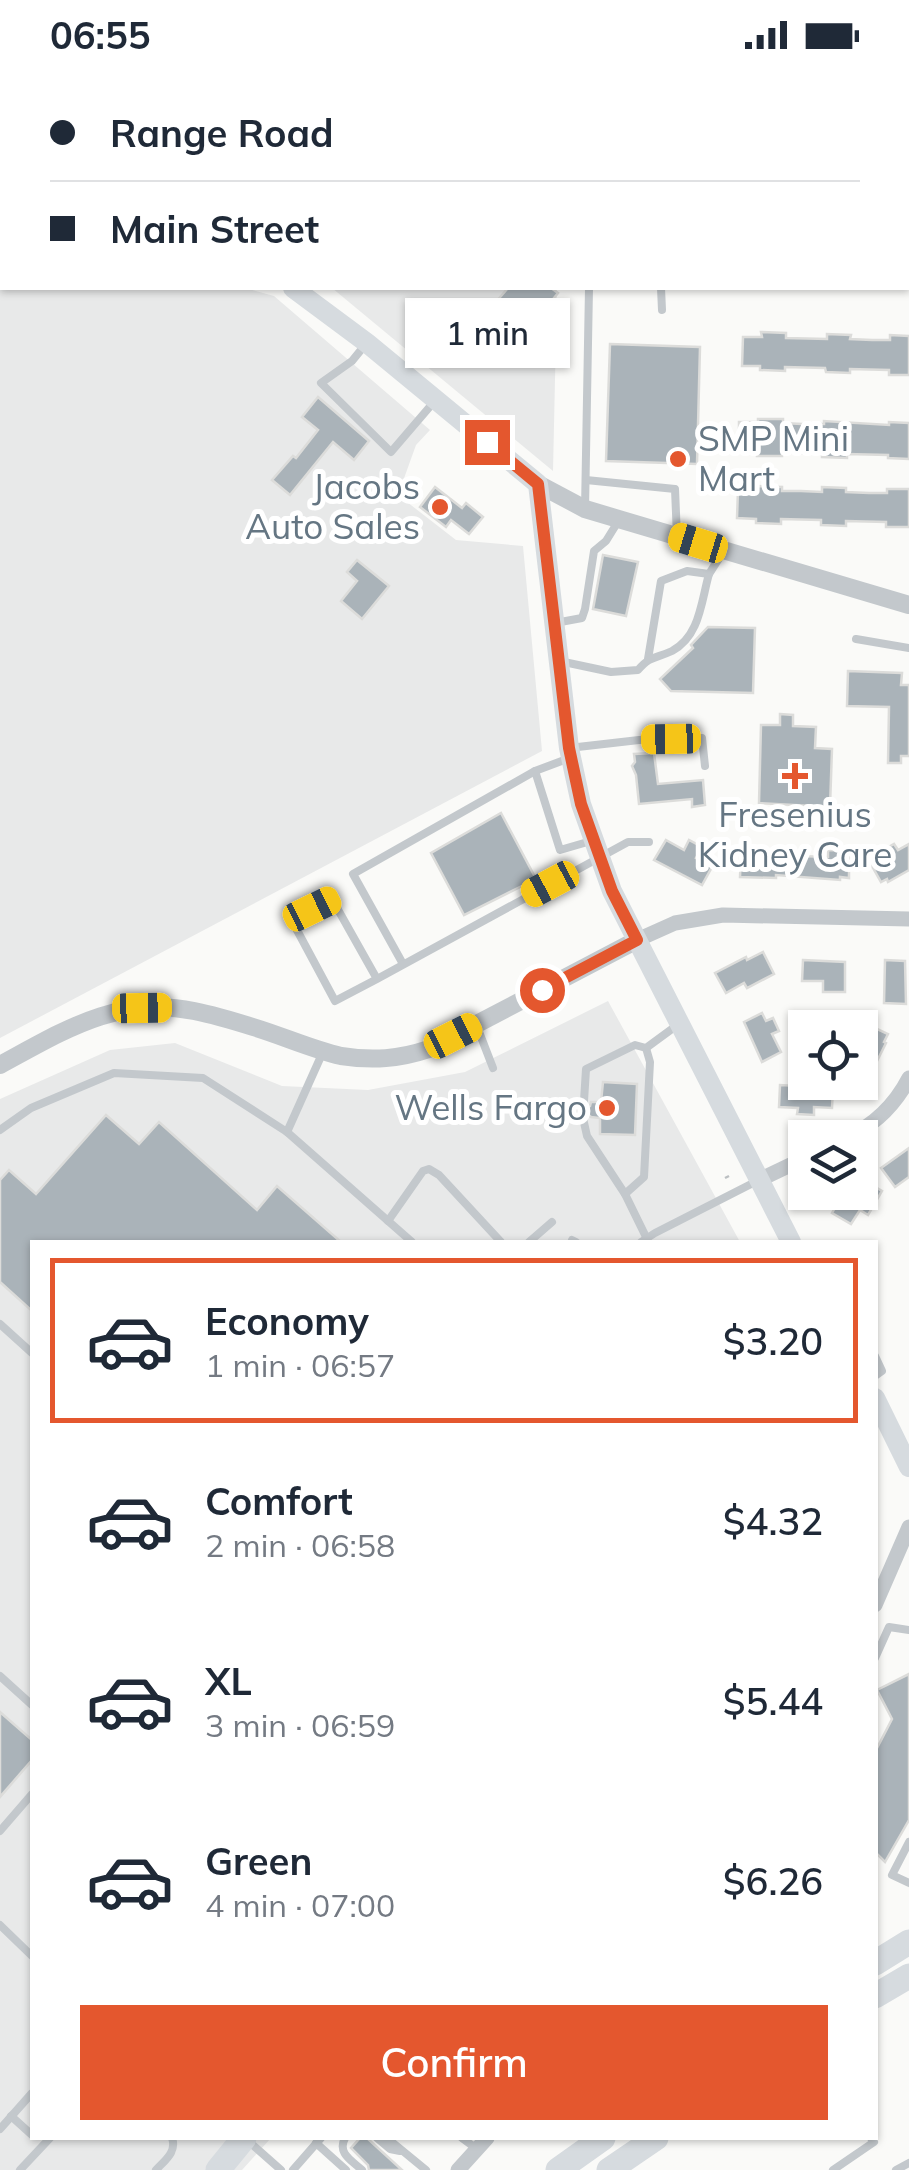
<!DOCTYPE html>
<html lang="en">
<head>
<meta charset="utf-8">
<style>
	body { margin:0; font-family:Mulish,sans-serif; background:#f2f2f3; color:#1f2937; height:100vh; display:flex; flex-direction:column; font-size:38px; white-space:nowrap }
	* { box-sizing:border-box; margin:0 }
	p { font-size:32px; color:#747a83 }
	.icon { flex:none; width:55px; height:55px; fill:none; stroke:currentColor; stroke-width:2; stroke-linecap:round; stroke-linejoin:round }
	.map { position:relative; flex:1; overflow:hidden }
	.details { position:absolute; left:30px; top:1170px; width:848px; height:900px; display:flex; flex-direction:column; background:#fff; border-radius:0px; box-shadow:0 2px 8px #0004 }
	.details>* { flex:none }
	.top-card { position:absolute; left:0px; top:0px; width:910px; height:220px; box-shadow:0 2px 8px #0004; display:grid; align-content:center; height:220px; padding:0 50px; background:#fff }
	.buttons { position:absolute; left:788px; top:940px; display:grid; gap:20px }
	.buttons a { display:grid; place-items:center; width:90px; height:90px; border-radius:0px; background:#fff; box-shadow:0 2px 8px #0004; font-size:50px }
	.end { position:absolute; width:45px; height:45px; margin:-22px; border:12px solid #e4572e; background:#fff; box-shadow:0 0 0 5px #fff }
	.from { border-radius:50% }
	.bubble { position:absolute; height:70px; border-radius:0px; background:#fff; box-shadow:0 2px 8px #0004; font-size:32px; font-weight:600; line-height:70px; text-align:center }
	.car { position:absolute; width:30px; height:60px; margin:-30px -15px; border-radius:12px; box-shadow:0 0 8px 2px #0007; background:linear-gradient(#f5c518 24%,#345 0 40%,#f5c518 0 76%,#345 0 86%,#f5c518 0) }
	.top-card b { display:flex; align-items:center; gap:35px; height:95px; font-size:38px }
	.top-card b+b { border-top:2px solid #e0e1e3 }
	.top-card i { width:25px; height:25px; background:#1f2937 }
	ul { padding:18px 0 0; list-style:none }
	li { display:flex; align-items:center; gap:30px; height:165px; margin:0 20px 15px; padding:0 30px; border:5px solid transparent; border-radius:0px }
	li div { flex:1 }
	li b { display:block; font-size:38px }
	li em { font-style:normal; font-weight:600 }
	li.selected { border-color:#e4572e }
	li>.icon { width:90px; height:90px; stroke-width:1.5 }
	.action { display:flex; gap:20px; margin-top:auto; padding:20px 50px }
	.action a { flex:1; height:115px; border-radius:0px; background:#e4572e; color:#fff; font-size:40px; font-weight:600; line-height:115px; text-align:center }
	.status { display:flex; justify-content:space-between; align-items:center; height:70px; padding:0 50px; background:#fff; direction:ltr }
	.status svg { height:28px; fill:currentColor }
	.map>svg:first-child { display:block }
</style>
</head>
<body>
<div class="status"><b>06:55</b><svg viewBox="0 0 49 12"><path d="M0 12V9h3v3zM5 12V6h3v6zM10 12V3h3v9zM15 12V0h3v12zM26 1h20v11H26zM47 4h2v5h-2z"/></svg></div>
<div class="map">
<svg width="909" height="2100" viewBox="0 0 909 2100">
	<rect width="100%" height="100%" fill="#fafaf8"/>
	<g fill="#e8e9e9">
		<polygon points="115,0 760,0 760,2 116,2"/>
		<polygon points="2,170 2,218 245,218 274,226 430,360 416,375 398,425 456,470 523,476 542,681 0,968 0,172"/>
		<polygon points="332,218 557,218 553,401"/>
		<polygon points="608,931 740,1172 32,1172 32,2068 271,2068 242,2100 0,2100 0,1029 110,980 175,973 282,1016 368,1020 465,1002"/>
	</g>
	<g fill="#aab3b9" stroke="#dcdcda" stroke-width="2.5">
		<polygon points="508,218 551,218 558,223 528,260 495,233"/>
		<polygon points="761,262 786,263 786,268 827,269 827,264 851,265 850,269 872,270 890,270 890,265 909,266 909,305 889,305 889,300 850,299 850,303 826,302 825,298 785,297 785,301 760,300 760,296 742,296 743,267 762,267"/>
		<polygon points="610,274 700,277 697,394 606,391"/>
		<polygon points="318,327 369,371 354,390 333,372 290,425 272,410 293,386 296,388 318,360 302,347"/>
		<polygon points="758,349 783,349 783,353 802,354 824,354 824,351 889,355 889,352 909,353 909,389 888,388 888,385 847,384 847,388 822,387 822,383 801,383 782,382 782,386 757,386 757,382 739,381 739,352 758,352"/>
		<polygon points="757,416 782,417 782,421 801,421 822,422 822,417 846,418 846,422 869,423 887,423 887,419 909,419 909,457 886,457 886,452 846,451 846,456 821,455 821,450 781,449 781,454 756,453 756,449 737,448 738,420 757,420"/>
		<polygon points="435,417 462,438 466,433 483,447 469,464 451,450 446,457 420,437"/>
		<polygon points="603,485 638,492 626,546 593,539"/>
		<polygon points="357,490 389,516 362,549 341,531 357,511 347,502"/>
		<polygon points="708,557 755,558 753,623 671,621 660,609 693,578 691,575"/>
		<polygon points="848,601 902,603 901,615 909,615 909,686 901,686 901,693 888,693 889,637 847,636"/>
		<polygon points="780,644 793,645 793,656 816,657 815,678 832,679 830,737 759,733 761,655 780,655"/>
		<polygon points="654,683 658,714 703,710 705,735 692,737 692,729 639,734 636,705 632,696 635,692 634,684"/>
		<polygon points="501,743 536,809 464,845 431,783"/>
		<polygon points="666,770 684,780 689,770 702,777 696,788 712,797 702,815 654,790"/>
		<polygon points="894,774 898,780 909,774 909,800 888,812 887,809 881,812 868,789"/>
		<polygon points="828,780 849,781 849,808 840,807 840,810 776,805 776,808 740,807 741,784 828,787"/>
		<polygon points="763,882 774,904 747,918 744,913 726,923 715,903 746,887 747,890"/>
		<polygon points="803,890 845,892 845,922 823,922 823,911 802,911"/>
		<polygon points="885,890 905,891 906,934 884,933"/>
		<polygon points="762,943 766,951 773,948 779,961 772,964 781,982 762,992 744,952"/>
		<polygon points="860,951 888,964 884,972 886,973 870,1005 860,1000"/>
		<polygon points="603,1012 637,1014 635,1065 600,1064 600,1048 591,1047 584,1041 577,1044 578,1034 584,1038 590,1036 591,1032 601,1032"/>
		<polygon points="797,1012 815,1012 815,1017 833,1018 832,1038 814,1037 814,1045 797,1044 798,1038 779,1037 780,1015 797,1016"/>
		<polygon points="106,1045 139,1074 159,1052 257,1140 277,1116 341,1172 32,1172 32,1241 0,1212 0,1110 9,1100 36,1124"/>
		<polygon points="909,1078 909,1107 895,1117 881,1098"/>
		<polygon points="860,1108 882,1121 868,1145 860,1140 851,1154 832,1143 844,1122 860,1122"/>
		<polygon points="909,1604 909,1750 885,1792 875,1782 875,1682 892,1649 877,1620"/>
		<polygon points="0,1642 32,1670 32,1690 0,1727"/>
		<polygon points="360,2068 367,2068 402,2100 369,2100 368,2095 351,2078"/>
	</g>
	<g fill="none" stroke-linecap="round" stroke-linejoin="round">
		<polyline stroke="#bbbfc2" stroke-width="2.5" stroke-dasharray="5 5" stroke-linecap="butt" points="725,1108 729,1106"/>
		<g stroke="#c3c8cc" stroke-width="8">
			<polyline points="37,0 48,2"/>
			<polyline points="166,0 168,2"/>
			<polyline points="661,218 662,240"/>
			<polyline points="365,275 352,291 321,313 391,382 433,333"/>
			<polyline points="586,410 675,419 677,467"/>
			<polyline points="585,439 589,218"/>
			<polyline points="555,553 582,548 585,539 594,481 606,471 619,450"/>
			<polyline points="856,569 909,578"/>
			<polyline points="648,589 661,511 687,501 709,504 723,482"/>
			<path d="M564 592 611 602 638 600C651 585 655 589 672 581 700 566 701 532 709 504"/>
			<polyline points="569,678 639,670 702,668 705,696"/>
			<polyline points="535,701 560,780 591,771"/>
			<polyline points="403,894 353,804 535,701 567,689"/>
			<polyline points="377,909 332,829 291,849 335,931 377,909 628,772 649,772"/>
			<polyline points="476,954 493,998"/>
			<polyline points="584,1031 586,999 635,975 646,978 676,956"/>
			<polyline points="583,1048 587,1066 625,1124 647,1169"/>
			<polyline points="0,1060 31,1038 114,1003 203,1008 287,1062 412,1172"/>
			<polyline points="287,1062 322,984"/>
			<polyline points="625,1124 644,1107 650,992 646,978"/>
			<polyline points="388,1151 423,1101 429,1099 439,1105 501,1172"/>
			<polyline points="572,1170 576,1172"/>
			<polyline points="529,1172 552,1152"/>
			<polyline points="641,1172 655,1163 759,1110"/>
			<polyline points="0,1254 32,1283"/>
			<polyline points="875,1286 882,1301 875,1306"/>
			<polyline points="875,1588 889,1557 909,1560"/>
			<polyline points="0,1606 32,1635"/>
			<polyline points="0,1761 32,1724"/>
			<polyline points="909,1772 892,1805 909,1813"/>
			<polyline points="0,1855 32,1886"/>
			<polyline points="11,2046 32,2065"/>
			<polyline points="0,2059 32,2023"/>
			<path d="M345 2068C337 2083 351 2090 362 2100"/>
			<polyline points="377,2068 390,2079 400,2081"/>
			<polyline points="387,2068 426,2100"/>
			<polyline points="462,2068 477,2079"/>
			<polyline points="247,2070 281,2100"/>
			<polyline points="316,2073 346,2100"/>
			<polyline points="20,2100 50,2068"/>
			<path d="M156 2100C165 2090 177 2082 172 2068"/>
			<polyline points="293,2100 321,2068"/>
			<polyline points="833,2100 874,2072 871,2068"/>
			<polyline points="896,2100 909,2093"/>
		</g>
		<g stroke="#c3c8cc" stroke-width="15">
			<polyline points="637,870 675,853 723,845 909,849"/>
			<path d="M846 1068C873 1056 895 1035 909 1008"/>
			<polyline points="759,1110 805,1088"/>
			<polyline points="875,1535 909,1457"/>
			<polyline points="458,2100 487,2068"/>
		</g>
		<g stroke="#c3c8cc" stroke-width="18">
			<polyline points="538,414 585,439 909,535"/>
			<path d="M0 995C63 961 118 925 194 941 214 945 234 951 253 957 283 966 311 979 341 986 373 991 399 989 429 979L637 870"/>
		</g>
		<g stroke="#d6dbdf" stroke-width="20">
			<polyline points="100,0 101,2"/>
			<polyline points="0,117 2,118"/>
			<polyline points="293,218 367,273 538,414 569,678 581,734 612,821 791,1172"/>
			<polyline points="875,1328 909,1397"/>
		</g>
		<g stroke="#d6dbdf" stroke-width="25">
			<polyline points="875,1893 909,1872"/>
			<polyline points="875,1926 909,1906"/>
			<polyline points="218,2100 244,2068"/>
			<polyline points="558,2100 603,2068"/>
			<polyline points="609,2100 656,2068"/>
		</g>
	</g>
	<g fill="none" stroke-linecap="round" stroke-linejoin="round">
		<polyline stroke="#e4572e" stroke-width="12" points="487,372 538,414 569,678 581,734 612,821 637,870 542,920"/>
	</g>
	<g fill="#e4572e" stroke="#fff" stroke-width="4">
		<circle cx="678" cy="389" r="10"/>
		<circle cx="440" cy="437" r="10"/>
		<path d="M790 691h10v10h10v10h-10v10h-10v-10h-10v-10h10z"/>
		<circle cx="607" cy="1038" r="10"/>
	</g>
	<g text-anchor="middle" stroke-width="10" stroke-linejoin="round" paint-order="stroke">
		<g font-size="35" fill="#657683" stroke="#fff" text-anchor="end">
			<text x="698" y="381" text-anchor="start">SMP Mini<tspan x="698" dy="40">Mart</tspan></text>
			<text x="420" y="429">Jacobs<tspan x="420" dy="40">Auto Sales</tspan></text>
			<text x="795" y="757" text-anchor="middle">Fresenius<tspan x="795" dy="40">Kidney Care</tspan></text>
			<text x="587" y="1050">Wells Fargo</text>
		</g>
	</g>
</svg>
<div class="buttons">
<a><svg class="icon" aria-label="locate" viewBox="0 0 24 24"><circle cx="12" cy="12" r="6"/><path d="M12 2v4M12 18v4M2 12h4M18 12h4"/></svg></a>
<a><svg class="icon" aria-label="layers" viewBox="0 0 24 24"><path d="M12 4l9 5-9 5-9-5zM3 14l9 5 9-5"/></svg></a>
</div>
<i class="end from" style="left:542px;top:920px"></i>
<i class="end" style="left:487px;top:372px"></i>
<div class="bubble" style="left:405px;top:228px;width:165px">1 min</div>
<i class="car" style="left:698px;top:473px;rotate:287deg"></i>
<i class="car" style="left:671px;top:669px;rotate:269deg"></i>
<i class="car" style="left:550px;top:814px;rotate:242deg"></i>
<i class="car" style="left:312px;top:839px;rotate:64deg"></i>
<i class="car" style="left:142px;top:938px;rotate:89deg"></i>
<i class="car" style="left:453px;top:966px;rotate:63deg"></i>
<div class="top-card">
<b><i class="from"></i>Range Road</b>
<b><i></i>Main Street</b>
</div>
<section class="details">
<ul>
<li class="selected"><svg class="icon" aria-label="car" viewBox="0 0 24 24"><path d="M5 17H2v-5l4-1 3-4h7l3 4 3 1v5h-3M9 17h6M6 11h13"/><circle cx="7" cy="17" r="2"/><circle cx="17" cy="17" r="2"/></svg><div><b>Economy</b><p>1 min · 06:57</p></div><em>$3.20</em></li>
<li><svg class="icon" aria-label="car" viewBox="0 0 24 24"><path d="M5 17H2v-5l4-1 3-4h7l3 4 3 1v5h-3M9 17h6M6 11h13"/><circle cx="7" cy="17" r="2"/><circle cx="17" cy="17" r="2"/></svg><div><b>Comfort</b><p>2 min · 06:58</p></div><em>$4.32</em></li>
<li><svg class="icon" aria-label="car" viewBox="0 0 24 24"><path d="M5 17H2v-5l4-1 3-4h7l3 4 3 1v5h-3M9 17h6M6 11h13"/><circle cx="7" cy="17" r="2"/><circle cx="17" cy="17" r="2"/></svg><div><b>XL</b><p>3 min · 06:59</p></div><em>$5.44</em></li>
<li><svg class="icon" aria-label="car" viewBox="0 0 24 24"><path d="M5 17H2v-5l4-1 3-4h7l3 4 3 1v5h-3M9 17h6M6 11h13"/><circle cx="7" cy="17" r="2"/><circle cx="17" cy="17" r="2"/></svg><div><b>Green</b><p>4 min · 07:00</p></div><em>$6.26</em></li>
</ul>
<div class="action"><a>Confirm</a></div>
</section>
</div>
</body>
</html>
